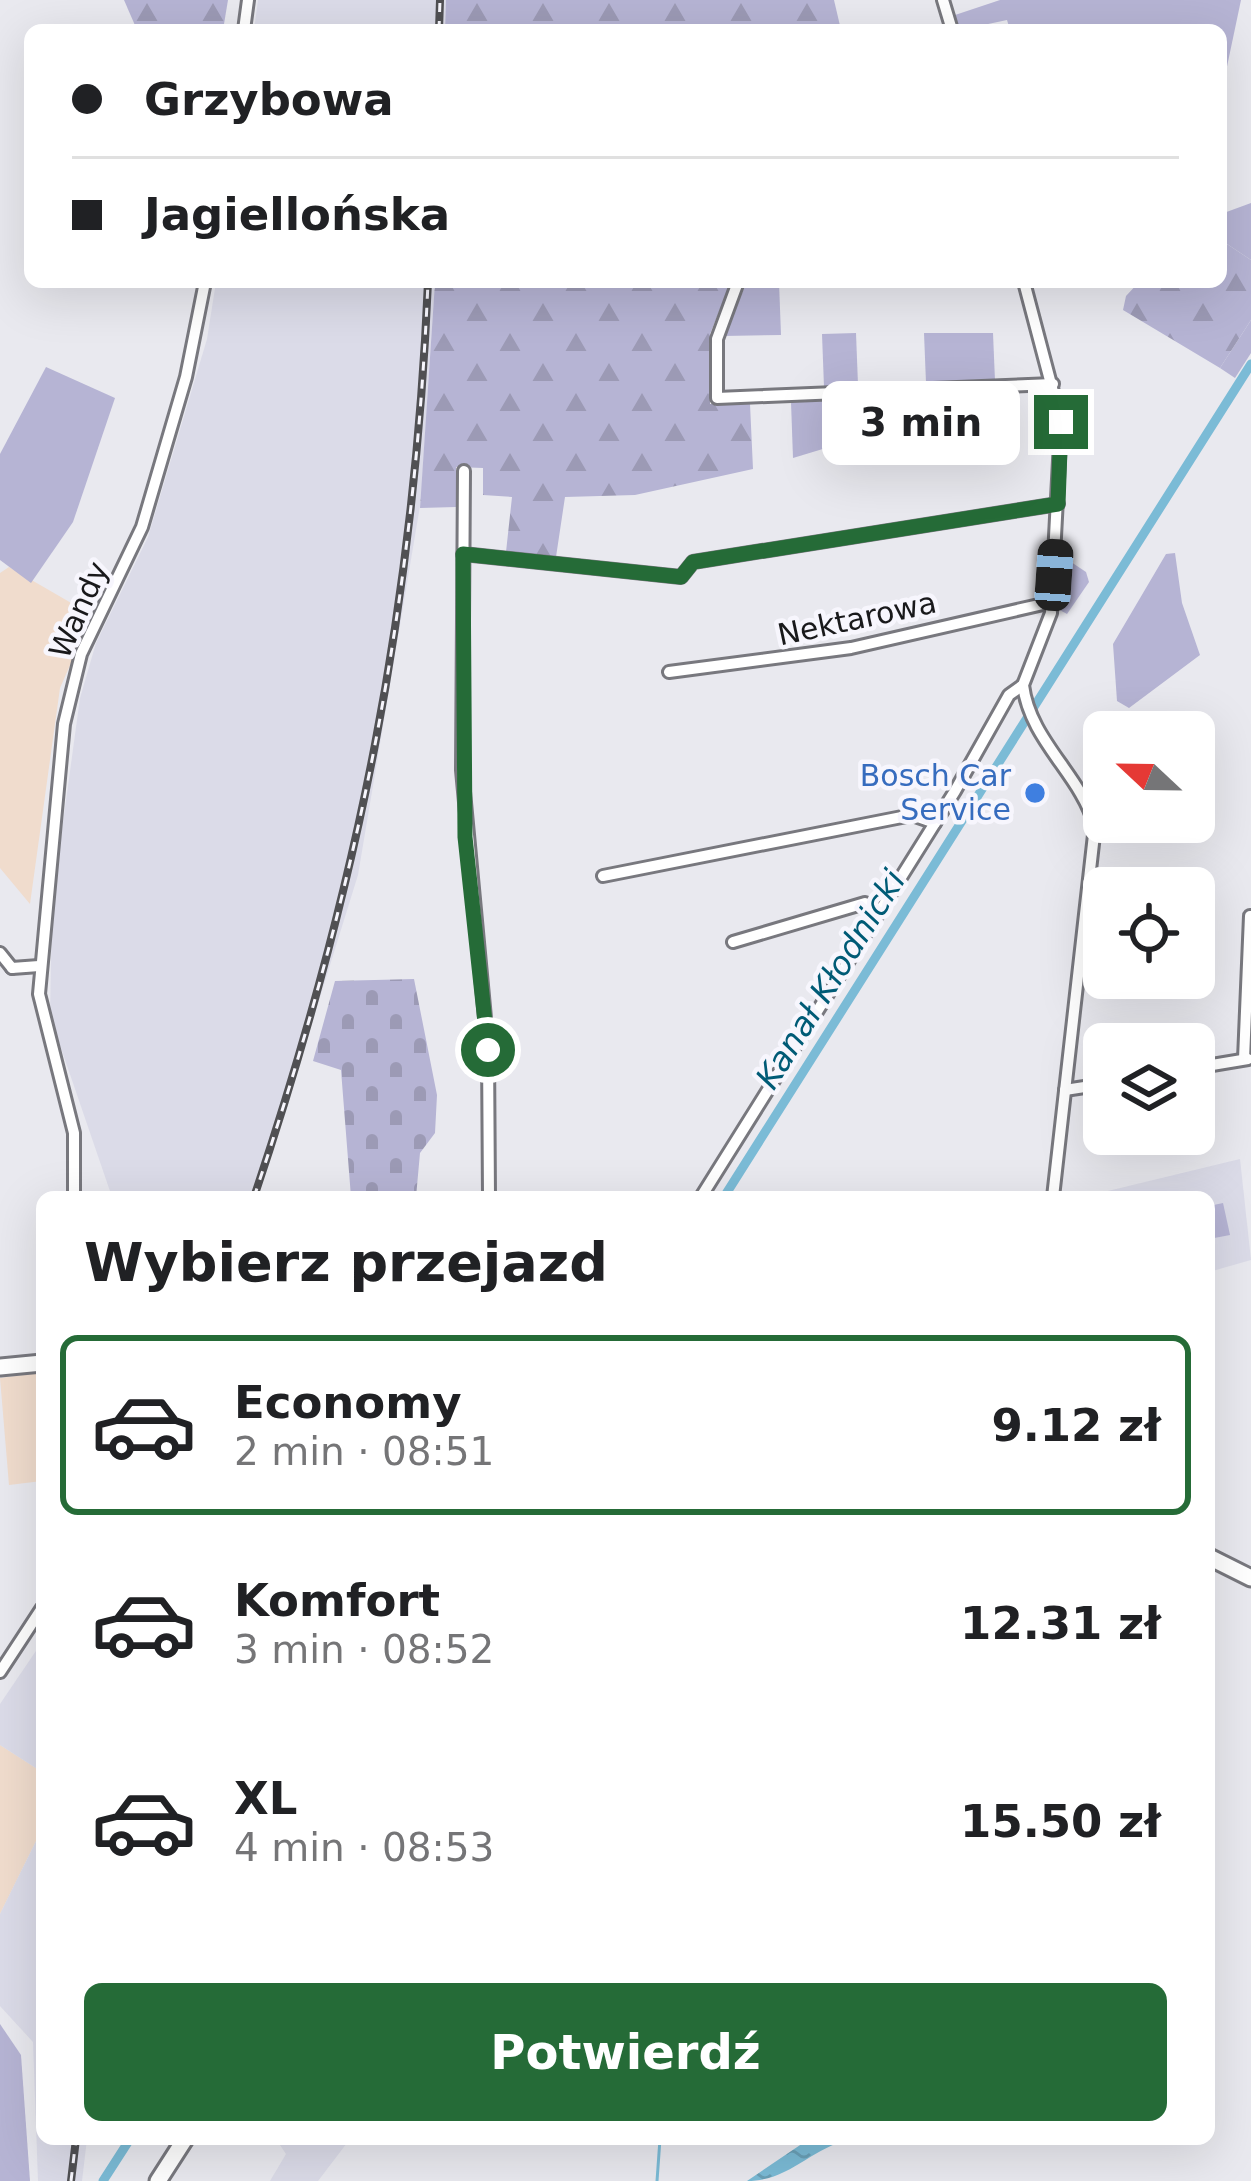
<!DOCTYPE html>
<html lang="pl">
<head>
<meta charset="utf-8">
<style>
	body { margin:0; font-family:"DejaVu Sans",sans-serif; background:#f2f2f2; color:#202124; height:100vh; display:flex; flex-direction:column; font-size:45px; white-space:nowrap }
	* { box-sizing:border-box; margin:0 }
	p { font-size:39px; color:#757577 }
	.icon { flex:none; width:66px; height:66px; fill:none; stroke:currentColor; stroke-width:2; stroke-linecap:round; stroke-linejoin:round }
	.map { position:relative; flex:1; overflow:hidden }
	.side { position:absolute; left:36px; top:1191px; width:1179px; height:954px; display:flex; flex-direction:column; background:#fff; border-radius:18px; box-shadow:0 12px 48px #0002 }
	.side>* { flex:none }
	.hud { position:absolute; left:24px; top:24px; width:1203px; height:264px; border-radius:18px; box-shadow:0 12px 48px #0002; display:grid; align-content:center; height:264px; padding:0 48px; background:#fff }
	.needle { width:78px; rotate:292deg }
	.controls { position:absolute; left:1083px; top:711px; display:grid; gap:24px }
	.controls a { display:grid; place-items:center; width:132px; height:132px; border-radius:18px; background:#fff; box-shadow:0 12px 48px #0002; font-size:60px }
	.end { position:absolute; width:54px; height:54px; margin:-27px; border:15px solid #256b37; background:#fff; box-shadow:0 0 0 6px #fff }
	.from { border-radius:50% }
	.bubble { position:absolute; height:84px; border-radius:18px; background:#fff; box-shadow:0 12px 48px #0002; font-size:39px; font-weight:700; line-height:84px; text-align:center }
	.car { position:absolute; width:36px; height:72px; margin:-36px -18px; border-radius:15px; box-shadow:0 0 9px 3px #0007; background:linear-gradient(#222 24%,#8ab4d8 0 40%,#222 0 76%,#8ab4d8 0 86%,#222 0) }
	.hud b { display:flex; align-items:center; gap:42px; height:114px; font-size:45px }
	.hud b+b { border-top:3px solid #e0e0e0 }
	.hud i { width:30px; height:30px; background:#202124 }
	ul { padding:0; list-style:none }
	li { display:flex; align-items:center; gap:36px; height:180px; margin:0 24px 18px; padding:0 24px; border:6px solid transparent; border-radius:18px }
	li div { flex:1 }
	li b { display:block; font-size:45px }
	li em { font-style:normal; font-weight:700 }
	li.current { border-color:#256b37 }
	li>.icon { width:108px; height:108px; stroke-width:1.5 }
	h2 { padding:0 48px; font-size:54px; line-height:144px }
	.button { display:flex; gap:24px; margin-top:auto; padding:24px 48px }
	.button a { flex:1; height:138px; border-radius:18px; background:#256b37; color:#fff; font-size:48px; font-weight:700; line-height:138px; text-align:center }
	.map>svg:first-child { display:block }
</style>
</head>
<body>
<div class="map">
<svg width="1251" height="2181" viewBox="0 0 1251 2181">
	<defs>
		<pattern id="forest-firs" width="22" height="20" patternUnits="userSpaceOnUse" patternTransform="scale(3)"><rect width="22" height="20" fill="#b6b4d4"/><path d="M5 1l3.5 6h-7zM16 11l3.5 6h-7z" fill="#9c9ab5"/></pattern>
		<pattern id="cemetery-stones" width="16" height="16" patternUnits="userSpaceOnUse" patternTransform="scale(3)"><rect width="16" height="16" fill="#b6b4d4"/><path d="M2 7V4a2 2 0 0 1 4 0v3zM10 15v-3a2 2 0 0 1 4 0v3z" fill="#9c9ab5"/></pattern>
		<pattern id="water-ripples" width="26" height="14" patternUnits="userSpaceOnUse" patternTransform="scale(3)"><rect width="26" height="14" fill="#7bbbd6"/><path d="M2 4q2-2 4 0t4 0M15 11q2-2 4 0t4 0" fill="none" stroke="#6aa0b7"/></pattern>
	</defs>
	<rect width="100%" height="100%" fill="#e9e9ef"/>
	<g fill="#f0dccd">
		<polygon points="9,567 92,615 60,688 30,904 0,868 0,573"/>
		<polygon points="37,1373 42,1481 9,1485 0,1378"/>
		<polygon points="0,1745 42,1772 42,1829 0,1914"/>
	</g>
	<g fill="#dbdbe8">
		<polygon points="258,0 446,0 445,30 254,30"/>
		<polygon points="216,282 435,282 421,500 358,875 258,1197 112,1197 50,1016 52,903 80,698 96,643 148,537 207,339"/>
		<polygon points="1240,1159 1251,1260 1209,1272 1209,1197 1083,1197"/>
		<polygon points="42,1642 42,1772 0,1745 0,1704"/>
		<polygon points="42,1829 42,2139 87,2139 82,2181 38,2181 33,2042 0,2006 0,1914"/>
		<polygon points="276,2139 350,2139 318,2181 270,2181 286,2154"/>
	</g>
	<g fill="#b6b4d4">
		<polygon points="1000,0 1241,0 1221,95 1221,30 1010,30 1007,20 960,30 955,15"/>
		<polygon points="1251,203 1251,260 1221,240 1221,214"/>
		<polygon points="747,282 779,282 781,335 723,336"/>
		<polygon points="1251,320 1251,353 1235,378 1220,368"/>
		<polygon points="856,333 858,385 824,387 822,334"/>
		<polygon points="924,333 993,333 995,381 926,383"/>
		<polygon points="46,367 115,398 73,522 31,583 0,560 0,454"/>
		<polygon points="927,396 929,444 894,446 893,398"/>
		<polygon points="825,401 826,448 793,458 791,402"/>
		<polygon points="1175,553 1182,603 1200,655 1129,708 1117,701 1113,644 1166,554"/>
		<polygon points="1071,562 1086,572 1089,582 1067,614 1056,608 1059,565"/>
		<polygon points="1223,1203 1230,1235 1209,1239 1209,1206"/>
		<polygon points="0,2024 21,2055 30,2181 0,2181"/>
	</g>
	<g fill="url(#forest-firs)">
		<polygon points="124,0 228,0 223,30 137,30"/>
		<polygon points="446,0 834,0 841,30 445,30"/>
		<polygon points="1221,240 1251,260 1251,320 1220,368 1123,310 1126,296 1139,282 1221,282"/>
		<polygon points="435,282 731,282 710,334 710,404 750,404 753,469 635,495 565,497 556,557 506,552 512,497 483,495 483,468 456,467 456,507 420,508"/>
	</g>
	<polygon fill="url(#cemetery-stones)" points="414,979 437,1095 435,1133 420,1153 416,1197 351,1197 341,1070 313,1061 335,981"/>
	<path fill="url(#water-ripples)" d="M809 2139H850C810 2149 789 2181 747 2181Z"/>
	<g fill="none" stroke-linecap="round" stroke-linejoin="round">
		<polyline stroke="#7bbbd6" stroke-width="3" points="657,2181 660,2139"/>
		<g stroke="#7bbbd6" stroke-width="9">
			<polyline points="724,1197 1251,364"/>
			<polyline points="103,2181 130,2139"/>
		</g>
		<g stroke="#78787e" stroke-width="16">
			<g id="street">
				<polyline points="943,0 952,30"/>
				<polyline points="244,30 248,0"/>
				<polyline points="738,282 717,339 717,398 1053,384"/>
				<path d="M1024 282 1061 422 1051 613 1023 685C1030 741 1081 775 1095 826L1053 1197"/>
				<polyline points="464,471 462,770 488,1050 489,1197"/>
				<polyline points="463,554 681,577 693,562 1058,504"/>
				<polyline points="669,672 851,648 1052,602"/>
				<polyline points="603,876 912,815 935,823"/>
				<polyline points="733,942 865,903 880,910"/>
				<polyline points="0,953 12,968"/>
				<polyline points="12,968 39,966"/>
				<polyline points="1244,1059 1250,916"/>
				<polyline points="1194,1068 1248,1059"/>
				<polyline points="1065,1090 1104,1084"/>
				<polyline points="74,1197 74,1133 39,994 64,724 81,654 142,527 186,377 205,282"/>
				<polyline points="701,1197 955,791 1009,695 1023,685"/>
				<polyline points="0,1672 42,1608"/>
			</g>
		</g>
		<g stroke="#78787e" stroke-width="21">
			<g id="secondary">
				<polyline points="0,1367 42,1363"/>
				<polyline points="1209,1557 1251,1578"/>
				<polyline points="158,2181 185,2139"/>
			</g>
		</g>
		<use href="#street" stroke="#fff" stroke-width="10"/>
		<use href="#secondary" stroke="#fff" stroke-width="15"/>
		<g stroke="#505053" stroke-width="8">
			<g id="rail">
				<polyline points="439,30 440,0"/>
				<path d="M254 1197C358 888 414 608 428 282"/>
				<polyline points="71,2181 76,2139"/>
			</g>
		</g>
		<use href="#rail" stroke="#f7f6fd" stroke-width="3" stroke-dasharray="9" stroke-linecap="butt"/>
	</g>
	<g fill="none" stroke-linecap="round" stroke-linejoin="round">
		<polyline stroke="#256b37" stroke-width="15" points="488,1050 465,837 463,554 681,577 693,562 1058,504 1061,422"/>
	</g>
	<circle fill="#3f7fe0" stroke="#f7f6fd" stroke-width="4.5" cx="1035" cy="793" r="12"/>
	<g text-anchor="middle" stroke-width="9" stroke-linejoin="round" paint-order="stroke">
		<g font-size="30" fill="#19191b" stroke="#f7f6fd">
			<text transform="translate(79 610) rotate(-66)" y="10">Wandy</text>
			<text transform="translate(857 619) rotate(-12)" y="10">Nektarowa</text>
		</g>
		<g font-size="30" fill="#366cbe" stroke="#f7f6fd" text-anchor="end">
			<text x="1011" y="786">Bosch Car<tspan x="1011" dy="34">Service</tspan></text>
		</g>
		<g font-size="33" font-style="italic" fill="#005b76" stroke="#f7f6fd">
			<text transform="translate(830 979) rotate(-58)" y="12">Kanał Kłodnicki</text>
		</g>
	</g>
</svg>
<div class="controls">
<a><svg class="needle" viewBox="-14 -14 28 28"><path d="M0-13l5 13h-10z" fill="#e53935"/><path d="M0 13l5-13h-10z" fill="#757577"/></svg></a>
<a><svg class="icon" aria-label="locate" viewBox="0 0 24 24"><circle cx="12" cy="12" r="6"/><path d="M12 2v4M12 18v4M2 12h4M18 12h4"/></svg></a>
<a><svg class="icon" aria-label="layers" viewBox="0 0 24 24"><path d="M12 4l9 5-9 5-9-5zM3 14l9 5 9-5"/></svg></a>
</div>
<i class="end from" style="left:488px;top:1050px"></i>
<i class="end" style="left:1061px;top:422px"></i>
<div class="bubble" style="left:822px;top:381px;width:198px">3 min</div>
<i class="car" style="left:1054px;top:575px;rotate:4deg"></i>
<div class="hud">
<b><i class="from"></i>Grzybowa</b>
<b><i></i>Jagiellońska</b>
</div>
<section class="side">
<h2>Wybierz przejazd</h2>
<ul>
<li class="current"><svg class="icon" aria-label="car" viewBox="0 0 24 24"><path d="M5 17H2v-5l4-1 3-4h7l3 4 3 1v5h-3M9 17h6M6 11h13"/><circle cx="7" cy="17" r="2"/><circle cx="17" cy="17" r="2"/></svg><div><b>Economy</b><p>2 min · 08:51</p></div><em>9.12 zł</em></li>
<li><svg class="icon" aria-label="car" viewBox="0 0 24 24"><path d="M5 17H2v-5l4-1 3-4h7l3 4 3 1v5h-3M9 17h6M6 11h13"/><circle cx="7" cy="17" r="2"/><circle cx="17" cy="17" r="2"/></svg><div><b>Komfort</b><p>3 min · 08:52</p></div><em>12.31 zł</em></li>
<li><svg class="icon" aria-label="car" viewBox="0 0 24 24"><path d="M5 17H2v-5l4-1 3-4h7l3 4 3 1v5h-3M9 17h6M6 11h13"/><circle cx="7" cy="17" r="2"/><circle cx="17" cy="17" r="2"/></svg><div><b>XL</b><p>4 min · 08:53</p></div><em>15.50 zł</em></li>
</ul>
<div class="button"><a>Potwierdź</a></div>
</section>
</div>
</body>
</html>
